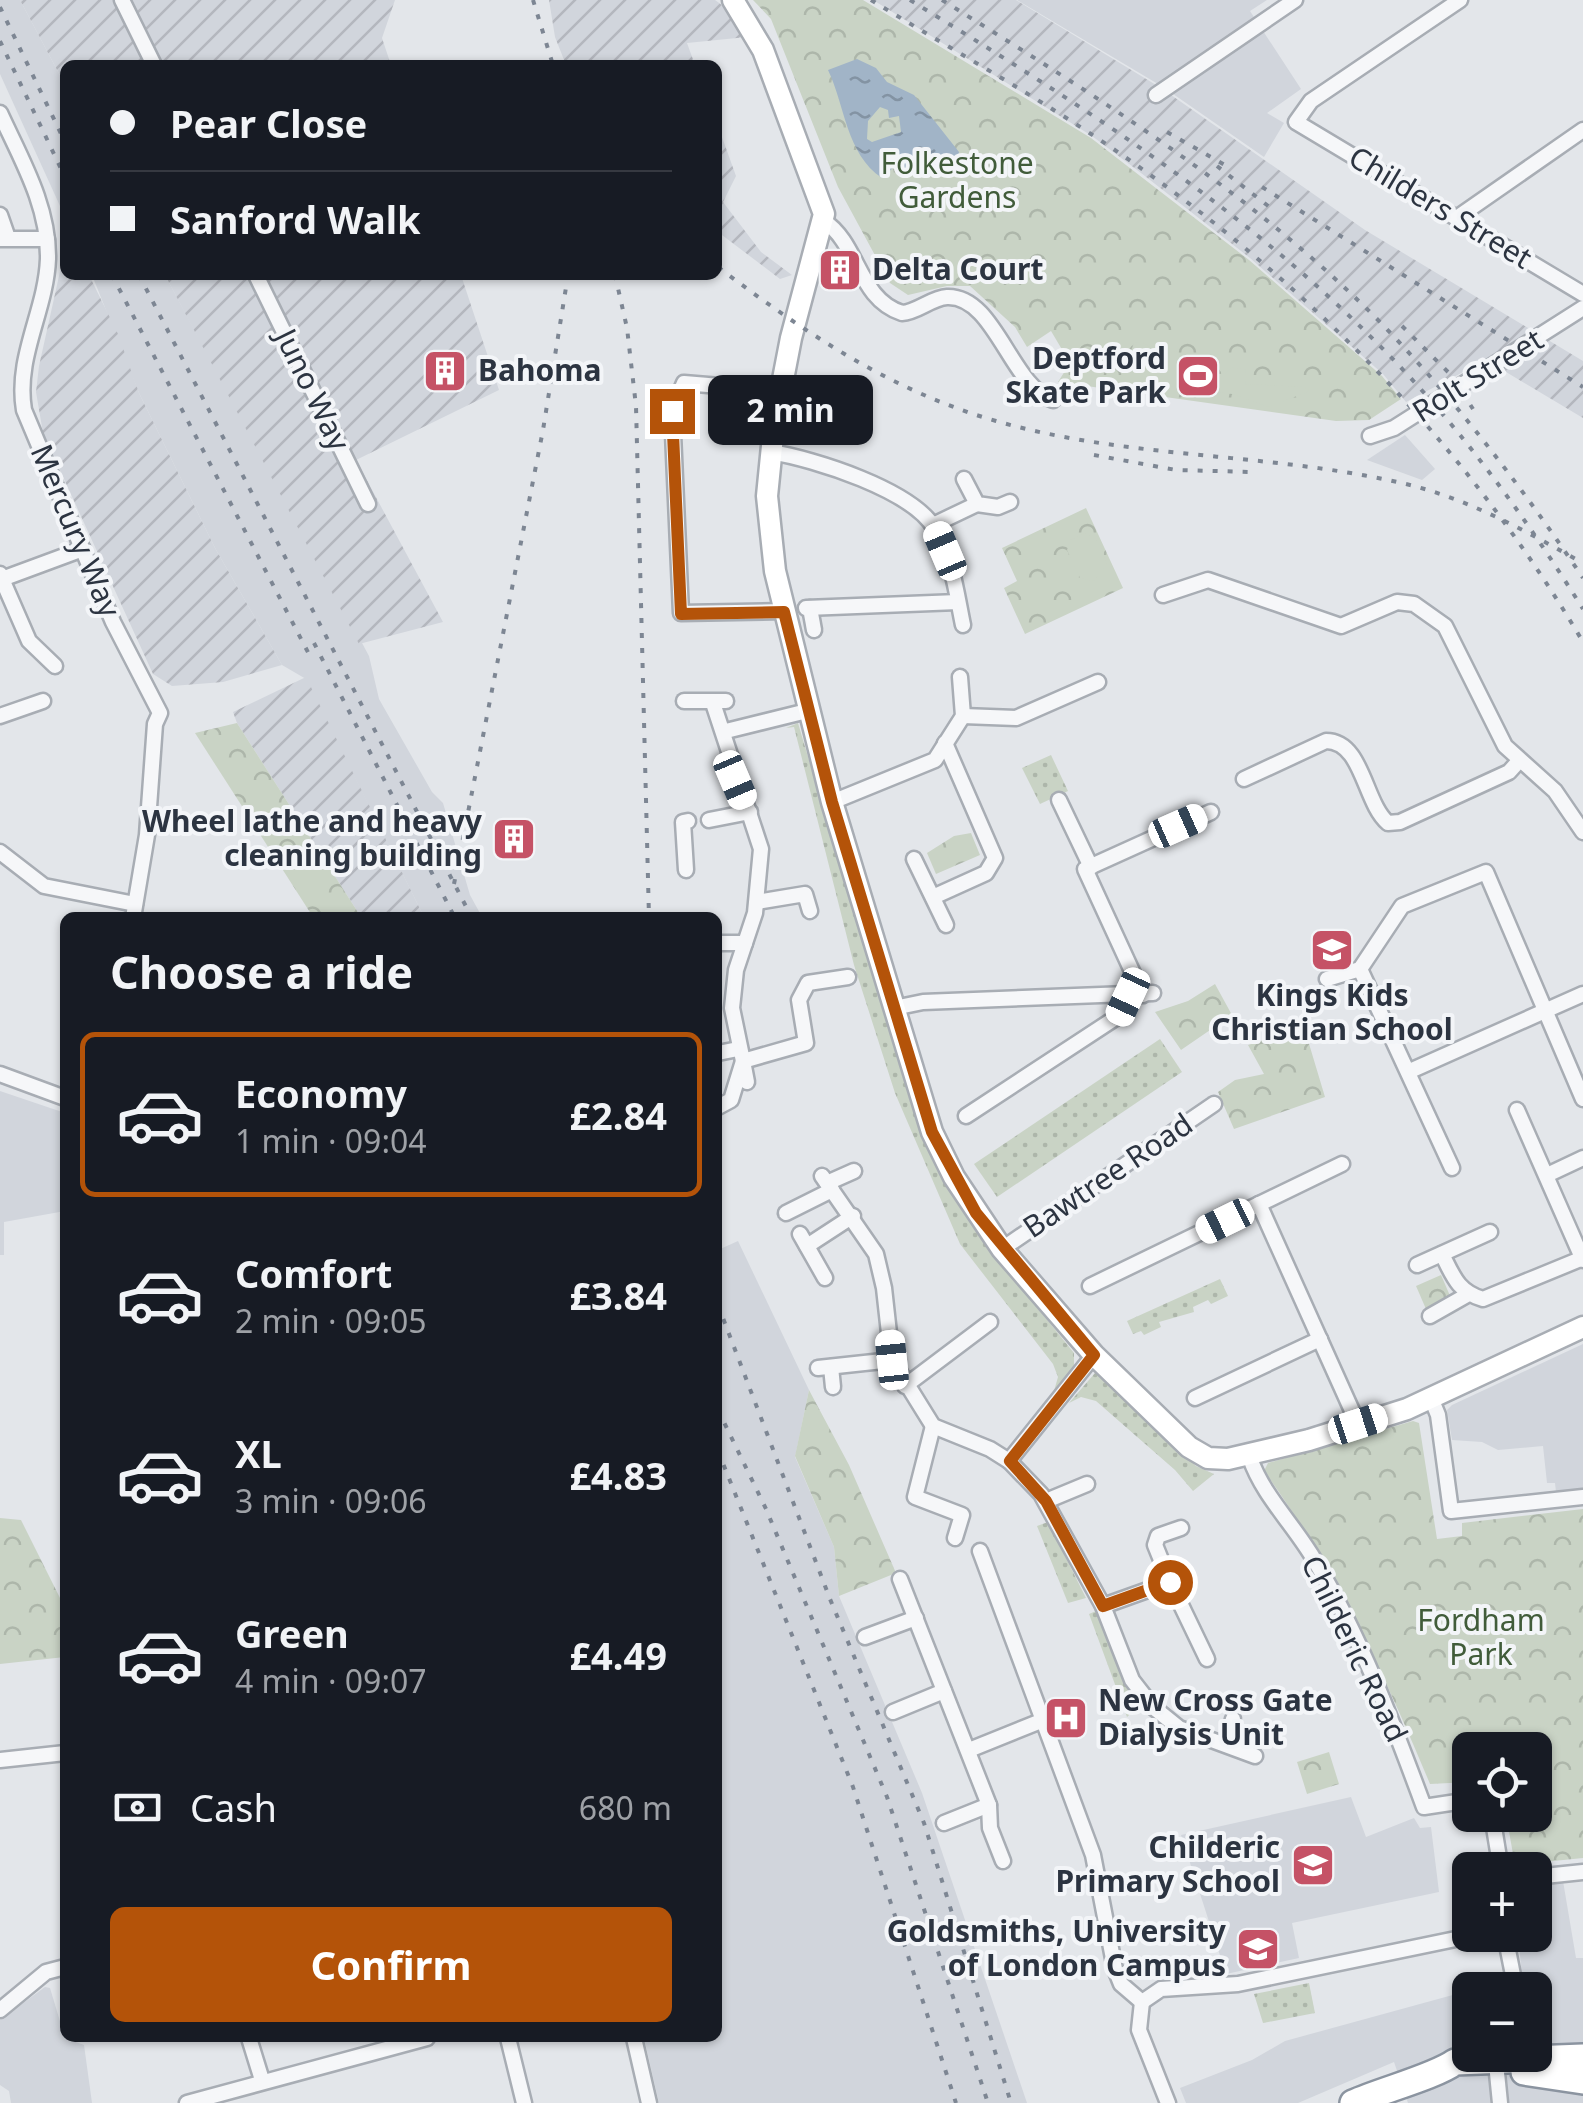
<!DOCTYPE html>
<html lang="en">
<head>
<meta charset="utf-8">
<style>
	body { margin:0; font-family:"Noto Sans",sans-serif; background:#20242c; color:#f1f3f6; height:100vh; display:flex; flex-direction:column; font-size:38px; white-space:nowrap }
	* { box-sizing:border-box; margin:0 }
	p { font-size:32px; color:#9ea1a6 }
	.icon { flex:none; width:55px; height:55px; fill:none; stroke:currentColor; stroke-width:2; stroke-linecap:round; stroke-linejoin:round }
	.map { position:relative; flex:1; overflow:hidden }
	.panel { position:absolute; left:60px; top:912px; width:662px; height:1130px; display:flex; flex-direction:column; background:#171b24; border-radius:15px; box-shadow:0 2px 8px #0004 }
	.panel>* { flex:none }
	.top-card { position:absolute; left:60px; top:60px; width:662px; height:220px; border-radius:15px; box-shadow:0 2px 8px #0004; display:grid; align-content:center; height:220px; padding:0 50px; background:#171b24 }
	.fabs { position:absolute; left:1452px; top:1732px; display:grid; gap:20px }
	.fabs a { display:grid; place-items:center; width:100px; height:100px; border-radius:15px; background:#171b24; box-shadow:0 2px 8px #0004; font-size:50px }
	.end { position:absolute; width:45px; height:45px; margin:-22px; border:12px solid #b45309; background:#fff; box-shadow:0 0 0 5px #fff }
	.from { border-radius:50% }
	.bubble { position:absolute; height:70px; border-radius:15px; background:#171b24; box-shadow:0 2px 8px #0004; font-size:32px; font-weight:700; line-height:70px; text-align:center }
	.car { position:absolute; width:30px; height:60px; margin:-30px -15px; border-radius:12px; box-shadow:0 0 8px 2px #0007; background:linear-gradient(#fff 24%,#345 0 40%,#fff 0 76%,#345 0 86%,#fff 0) }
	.top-card b { display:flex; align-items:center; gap:35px; height:95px; font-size:38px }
	.top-card b+b { border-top:2px solid #363941 }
	.top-card i { width:25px; height:25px; background:#f1f3f6 }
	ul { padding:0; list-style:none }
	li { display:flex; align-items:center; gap:30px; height:165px; margin:0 20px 15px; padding:0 30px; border:5px solid transparent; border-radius:15px }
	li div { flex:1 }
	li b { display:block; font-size:38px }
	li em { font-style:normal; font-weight:700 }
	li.on { border-color:#b45309 }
	li>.icon { width:90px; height:90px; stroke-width:1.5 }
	h2 { padding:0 50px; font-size:45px; line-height:120px }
	.pay { display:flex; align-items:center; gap:25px; height:110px; padding:0 50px; font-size:38px }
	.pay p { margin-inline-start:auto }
	.button { display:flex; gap:20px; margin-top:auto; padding:20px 50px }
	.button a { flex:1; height:115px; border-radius:15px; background:#b45309; color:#fff; font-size:40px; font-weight:700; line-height:115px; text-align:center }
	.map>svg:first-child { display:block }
</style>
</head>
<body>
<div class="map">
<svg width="1583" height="2103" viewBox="0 0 1583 2103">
	<defs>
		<pattern id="industrial-furrows" width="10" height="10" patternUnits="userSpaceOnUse" patternTransform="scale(2.5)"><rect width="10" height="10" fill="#d1d5dc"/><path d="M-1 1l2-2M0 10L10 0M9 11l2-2" fill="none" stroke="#b4b7be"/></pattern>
		<pattern id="grass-dots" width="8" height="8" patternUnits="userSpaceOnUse" patternTransform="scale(2.5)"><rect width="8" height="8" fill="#c9d3c5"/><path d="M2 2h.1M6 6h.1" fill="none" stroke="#adb6aa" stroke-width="1.8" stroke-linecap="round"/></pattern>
		<pattern id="forest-crowns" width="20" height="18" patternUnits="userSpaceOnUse" patternTransform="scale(2.5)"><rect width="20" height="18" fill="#c9d3c5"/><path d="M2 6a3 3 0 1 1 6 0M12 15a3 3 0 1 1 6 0" fill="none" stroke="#adb6aa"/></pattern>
		<pattern id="water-ripples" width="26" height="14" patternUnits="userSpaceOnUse" patternTransform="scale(2.5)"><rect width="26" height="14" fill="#a1b4c7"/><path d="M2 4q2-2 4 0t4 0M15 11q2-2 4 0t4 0" fill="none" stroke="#8393a3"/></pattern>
	</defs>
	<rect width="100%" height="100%" fill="#e3e6ea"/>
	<g fill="#d1d5dc" fill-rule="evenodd">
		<polygon points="0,0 20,0 65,85 65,217 0,74"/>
		<polygon points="1017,0 1267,0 1250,11 1301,89 1267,113 1284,123 1264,157 1163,87"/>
		<polygon points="92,275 165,275 369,656 379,699 432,792 443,803 470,895 482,917 424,917 306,679 282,665 215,548 139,393"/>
		<polygon points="1405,435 1435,469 1422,480 1367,460"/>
		<polygon points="0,1091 65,1113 65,1211 4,1222 4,1255 0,1255"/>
		<polygon points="738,1241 809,1390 795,1457 834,1547 839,1596 922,1793 1027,2103 659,2103 644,2038 718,2038 718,1250"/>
		<polygon points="1583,1344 1583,1489 1556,1492 1555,1483 1547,1483 1543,1446 1498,1450 1482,1442 1452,1440 1447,1410 1452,1405"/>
		<polygon points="1351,1797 1366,1837 1414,1818 1420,1828 1431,1827 1439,1892 1292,1923 1299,1958 1226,1974 1181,1835"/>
		<path d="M1563 1881 1576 1958H1583V2103H1408L1394 2062 1298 2103H1186L1180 2088 1252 2060 1285 2041 1522 1976 1518 1935H1535V1885ZM1470 1990H1535V2055H1470Z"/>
		<polygon points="45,1987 50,1988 65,2038 84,2045 92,2103 11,2103 9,2091 0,2085 0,2020"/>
	</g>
	<g fill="url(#industrial-furrows)">
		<polygon points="20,0 395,0 382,38 391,65 65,65 65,85"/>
		<polygon points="549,0 715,0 733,13 747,37 687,43 695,65 566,65 555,37"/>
		<polygon points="873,0 1016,0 1161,88 1365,230 1583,361 1583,418 1486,360 1406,402 1383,374 1250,258 1141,173 1092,136"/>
		<polygon points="718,126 736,176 723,202 761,252 792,275 780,279 718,232"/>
		<polygon points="65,249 65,275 89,275 118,334 139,393 215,548 282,665 223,682 172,686 153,674 43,433 36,392 39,366"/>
		<polygon points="165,275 461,275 499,390 356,460 443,622 359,644"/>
		<polygon points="306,677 424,917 361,917 237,723 233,712"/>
	</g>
	<g fill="url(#grass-dots)">
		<polygon points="798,723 911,1104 941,1176 1006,1269 1074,1353 1074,1370 1054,1391 1058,1377 1053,1364 960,1244 895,1093 854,965 794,727 786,728"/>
		<polygon points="1051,755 1068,791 1040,804 1022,768"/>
		<polygon points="1160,1039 1182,1072 997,1197 974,1164"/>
		<polygon points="1220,1279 1228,1296 1211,1304 1208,1300 1193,1307 1194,1312 1159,1322 1161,1327 1144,1335 1141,1331 1133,1334 1127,1321"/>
		<polygon points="1095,1373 1103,1375 1196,1466 1214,1474 1193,1491 1175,1470 1096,1401 1081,1397 1069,1403"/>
		<polygon points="1048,1522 1086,1598 1068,1603 1037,1526"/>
		<polygon points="1096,1611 1124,1682 1140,1705 1127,1717 1089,1614"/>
		<polygon points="1309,1983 1315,2013 1263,2023 1254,1994"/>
	</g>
	<g fill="url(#forest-crowns)">
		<polygon points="753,0 863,0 1091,138 1249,260 1382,376 1401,399 1369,420 1336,421 1058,382 1070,363 1051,331 1027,347 1015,327 970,286 947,286 908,295 890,283 838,187 771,19"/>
		<polygon points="1086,508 1123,588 1025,634 1004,588 1017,581 1002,548"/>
		<polygon points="237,723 361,917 313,917 195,733"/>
		<polygon points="971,833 980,855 936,874 927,853 954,836"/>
		<polygon points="1215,984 1232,1015 1181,1050 1155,1012 1188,1001"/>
		<polygon points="1304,1027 1325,1097 1234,1129 1218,1092 1235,1080 1264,1074 1248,1045"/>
		<polygon points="1441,1275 1451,1298 1426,1309 1416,1286"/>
		<polygon points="809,1390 849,1465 896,1573 839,1596 834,1547 795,1456"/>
		<path d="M1413 1421 1419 1423 1437 1539 1462 1536V1523L1583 1509V1858L1515 1865 1506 1815H1535V1750H1470V1782L1430 1784C1384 1673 1335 1569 1264 1471L1268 1463Z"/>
		<polygon points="0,1518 21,1520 65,1608 65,1657 0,1664"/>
		<polygon points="1329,1752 1339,1784 1307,1794 1297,1762"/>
	</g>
	<g fill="#c9d3c5">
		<polygon points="1142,342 1162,355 1175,351 1193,360 1193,373 1225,374 1232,367 1246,370 1245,384 1304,387 1310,391 1268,407 1232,394 1158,385 1148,368 1128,358 1134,343"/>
		<polygon points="1086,533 1100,543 1107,564 1094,581 1080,578 1067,550 1070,540"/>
	</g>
	<path fill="url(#water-ripples)" fill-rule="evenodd" d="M857 59 876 68 887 82 914 95 959 152 957 170 923 176 895 166 882 178C846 154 845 105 828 70ZM880 107 888 110 889 118 899 116 901 132 872 142 867 139 868 121Z"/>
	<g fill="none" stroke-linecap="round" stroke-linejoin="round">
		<g stroke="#a8adb4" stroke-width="19">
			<g id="street">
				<polyline points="122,0 154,65"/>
				<polyline points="1460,0 1311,101 1296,122 1583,294"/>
				<polyline points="1156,95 1295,0"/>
				<path d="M0 113C21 159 49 206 48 259 46 311 15 357 24 410L113 622 160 713 155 724 147 835 133 918"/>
				<polyline points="0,215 8,238"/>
				<polyline points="1458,217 1583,130"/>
				<path d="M824 221C859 244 858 299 902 313 918 312 931 298 947 297 995 295 1011 387 1053 400"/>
				<polyline points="0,239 47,239"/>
				<polyline points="256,275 368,504"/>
				<polyline points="720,386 684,383 672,411 681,613 784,611"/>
				<polyline points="1370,436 1394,428 1583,308"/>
				<path d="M771 452C814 459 913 490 935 529 953 561 956 591 963 625"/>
				<polyline points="964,479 977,504 998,507 1010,502"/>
				<polyline points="933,525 977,504"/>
				<polyline points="0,574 2,579 83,549"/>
				<polyline points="2,579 29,641 55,666"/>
				<polyline points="1163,595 1208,580 1341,626 1397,602 1414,604 1445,626 1505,746 1555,791 1583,832"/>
				<polyline points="806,608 958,602"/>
				<polyline points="810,608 814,630"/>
				<polyline points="684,701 726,701"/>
				<polyline points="713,703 761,849 755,913 736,970 732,1008 743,1061 806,1043 799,1000 808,983 848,977"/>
				<polyline points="0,716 43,701"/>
				<polyline points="963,716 1016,718 1098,682"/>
				<polyline points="726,731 807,711"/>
				<path d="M1244 779 1326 741C1363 741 1364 803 1388 823L1400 822 1509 772 1518 762"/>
				<polyline points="1059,800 1091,867"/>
				<polyline points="832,802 935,760 963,716 960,677"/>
				<polyline points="709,820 750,812"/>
				<polyline points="0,852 44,886 135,904"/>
				<polyline points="914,859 946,925"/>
				<polyline points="686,870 683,822 688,821"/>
				<polyline points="933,897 986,873 995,858 945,743"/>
				<polyline points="757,902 805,894 810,911"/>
				<polyline points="718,943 745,943"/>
				<polyline points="1360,969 1452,1168"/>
				<polyline points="1327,979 1360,969 1402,906 1486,872 1583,1099"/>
				<polyline points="1143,995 1085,869 1211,812"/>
				<polyline points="894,1008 923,1002 1153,993"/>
				<polyline points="718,1053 738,1049"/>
				<polyline points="1410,1071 1583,994"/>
				<polyline points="0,1074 65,1098"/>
				<polyline points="718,1107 731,1100 743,1061 747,1082"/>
				<polyline points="1517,1110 1583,1260"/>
				<polyline points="966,1116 1120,1015 1128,997"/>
				<polyline points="1547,1175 1583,1158"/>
				<polyline points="822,1176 876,1254 884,1288 892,1360 933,1426 990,1449 1009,1461 1041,1494 1103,1606 1132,1680 1153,1707 1179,1728 1255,1756"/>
				<polyline points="827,1183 854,1171"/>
				<polyline points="1259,1204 1358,1424"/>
				<polyline points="786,1213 832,1190"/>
				<polyline points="800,1234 825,1278"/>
				<polyline points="807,1246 853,1216"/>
				<polyline points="1002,1249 1214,1104"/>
				<path d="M1442 1254C1453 1276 1458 1292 1483 1299L1583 1258"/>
				<polyline points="1417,1265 1490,1232"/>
				<polyline points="1090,1286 1342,1164"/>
				<polyline points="1430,1316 1467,1295"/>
				<polyline points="831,1367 833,1387"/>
				<polyline points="818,1368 892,1360"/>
				<polyline points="905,1386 990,1322"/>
				<polyline points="1195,1398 1320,1339"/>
				<polyline points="1431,1398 1438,1415 1451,1511 1583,1497"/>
				<polyline points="933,1426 915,1497 962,1515 955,1538"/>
				<path d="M1250 1458C1263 1496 1295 1526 1315 1561 1361 1638 1393 1723 1424 1807L1470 1800"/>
				<polyline points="1009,1461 1094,1355"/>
				<polyline points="1046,1501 1087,1484"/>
				<polyline points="980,1551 1093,1855 1115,1969 1121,1984 1142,2002"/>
				<polyline points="900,1579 989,1805 990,1828 1003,1861"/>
				<polyline points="1170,1582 1207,1659"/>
				<polyline points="1103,1606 1170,1582 1155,1545 1158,1536 1181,1528"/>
				<polyline points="865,1637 916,1618"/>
				<polyline points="893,1712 944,1691"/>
				<polyline points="1227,1743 1233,1719"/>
				<polyline points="969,1750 1041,1721"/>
				<polyline points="0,1760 65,1753"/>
				<polyline points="1492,1815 1501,1870"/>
				<polyline points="944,1823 989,1805"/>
				<polyline points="1535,1877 1583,1872"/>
				<polyline points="1505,1935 1516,1990"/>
				<polyline points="1142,2002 1161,1989 1238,1984 1475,1935"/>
				<polyline points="1142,2002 1139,2030 1168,2103"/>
				<polyline points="0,2010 46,1972 65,1967"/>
				<polyline points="249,2038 262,2080"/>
				<polyline points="508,2038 524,2103"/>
				<polyline points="634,2038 649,2103"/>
				<polyline points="1497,2073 1500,2103"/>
				<polyline points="187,2103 427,2038"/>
			</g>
		</g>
		<g stroke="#a8adb4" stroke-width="25">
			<polyline id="secondary" points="733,0 763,50 824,214 791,338 774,426 767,496 775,571 832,802 932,1132 954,1177 1002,1249 1094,1355 1189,1447 1208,1458 1228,1459 1309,1440 1407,1409 1583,1327"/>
		</g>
		<g stroke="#8b94a0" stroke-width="30">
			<g id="highway">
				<polyline points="1524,2072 1583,2081"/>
				<path d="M1353 2103C1382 2090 1434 2077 1455 2062L1583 2057"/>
			</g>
		</g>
		<use href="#street" stroke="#f6f7f9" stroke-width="14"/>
		<use href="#secondary" stroke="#fff" stroke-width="20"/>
		<use href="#highway" stroke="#fff" stroke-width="25"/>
		<g stroke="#7d8693" stroke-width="4" stroke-dasharray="5 10" stroke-linecap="butt">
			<polyline points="533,0 553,65"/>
			<path d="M871 0C944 45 1020 87 1091 134 1291 266 1461 435 1583 642"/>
			<path d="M910 0C1075 101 1237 203 1374 340 1455 420 1523 513 1583 609"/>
			<path d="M942 0C1096 96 1253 193 1381 323 1457 402 1522 487 1583 578"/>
			<polyline points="0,7 65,142"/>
			<polyline points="0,41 65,177"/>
			<polyline points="1167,132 1232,169"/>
			<polyline points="1217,166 1272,209"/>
			<polyline points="1262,187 1583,387"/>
			<path d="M718 267C804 332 891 391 996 421 1131 460 1274 452 1410 485 1473 501 1527 532 1583 563"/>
			<polyline points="112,275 312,660"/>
			<polyline points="139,275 472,918"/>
			<polyline points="615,275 627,328 636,406 649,918"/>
			<polyline points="1402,326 1451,375 1473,409"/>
			<polyline points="1094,455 1176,470 1252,472"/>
			<polyline points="314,643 455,918"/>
			<polyline points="454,884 543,430 568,275"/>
			<polyline points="718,1305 830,1599 924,1823 1011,2103"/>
			<polyline points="718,1410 766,1509 887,1797 988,2103"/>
			<polyline points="718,1451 853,1787 956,2103"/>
		</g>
	</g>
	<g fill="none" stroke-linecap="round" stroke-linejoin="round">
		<polyline stroke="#b45309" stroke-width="12" points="672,411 681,614 784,612 832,802 932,1132 976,1213 1094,1355 1010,1461 1046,1501 1103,1606 1170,1582"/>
	</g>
	<defs>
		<g id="building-square" transform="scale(2.25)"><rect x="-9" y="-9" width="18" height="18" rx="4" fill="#c55266" stroke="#f3f5f8"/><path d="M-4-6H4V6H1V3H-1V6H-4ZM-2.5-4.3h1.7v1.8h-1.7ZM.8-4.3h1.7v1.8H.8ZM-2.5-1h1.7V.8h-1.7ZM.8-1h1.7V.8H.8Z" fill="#fff"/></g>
		<g id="stadium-square" transform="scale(2.25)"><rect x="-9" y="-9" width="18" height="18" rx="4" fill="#c55266" stroke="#f3f5f8"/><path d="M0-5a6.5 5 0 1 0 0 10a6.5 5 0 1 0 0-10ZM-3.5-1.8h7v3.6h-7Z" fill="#fff"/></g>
		<g id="school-square" transform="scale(2.25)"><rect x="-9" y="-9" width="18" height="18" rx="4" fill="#c55266" stroke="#f3f5f8"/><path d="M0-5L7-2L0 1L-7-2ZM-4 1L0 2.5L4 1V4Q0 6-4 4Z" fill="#fff"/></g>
		<g id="hospital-square" transform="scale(2.25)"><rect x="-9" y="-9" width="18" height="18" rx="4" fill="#c55266" stroke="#f3f5f8"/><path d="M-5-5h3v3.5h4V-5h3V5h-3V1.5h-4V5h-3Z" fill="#fff"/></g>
		<g id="university-square" transform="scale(2.25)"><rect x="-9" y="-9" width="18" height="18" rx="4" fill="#c55266" stroke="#f3f5f8"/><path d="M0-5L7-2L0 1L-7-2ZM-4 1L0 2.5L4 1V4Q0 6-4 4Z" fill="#fff"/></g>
	</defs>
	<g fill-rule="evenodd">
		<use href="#building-square" x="840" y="270"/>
		<use href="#building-square" x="445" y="371"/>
		<use href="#stadium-square" x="1198" y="376"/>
		<use href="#building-square" x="514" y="839"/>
		<use href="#school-square" x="1332" y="950"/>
		<use href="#hospital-square" x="1066" y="1718"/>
		<use href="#school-square" x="1313" y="1865"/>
		<use href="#university-square" x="1258" y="1949"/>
	</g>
	<g text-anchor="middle" stroke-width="8" stroke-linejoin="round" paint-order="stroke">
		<g font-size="30" fill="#415c3a" stroke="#f3f5f8">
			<text x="957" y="174">Folkestone<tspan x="957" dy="34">Gardens</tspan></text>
			<text x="1481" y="1631">Fordham<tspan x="1481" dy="34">Park</tspan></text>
		</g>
		<g font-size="30" fill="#2c3441" stroke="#f3f5f8">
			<text transform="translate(1440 208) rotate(31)" y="10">Childers Street</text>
			<text transform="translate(1478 376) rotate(-32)" y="10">Rolt Street</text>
			<text transform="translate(312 390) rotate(64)" y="10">Juno Way</text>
			<text transform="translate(75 531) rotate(67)" y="10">Mercury Way</text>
			<text transform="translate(1108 1176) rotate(-34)" y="10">Bawtree Road</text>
			<text transform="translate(1354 1649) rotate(64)" y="10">Childeric Road</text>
		</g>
		<g font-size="30" font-weight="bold" fill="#2c3441" stroke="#f3f5f8" text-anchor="end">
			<text x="872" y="280" text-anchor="start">Delta Court</text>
			<text x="1166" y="369">Deptford<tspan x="1166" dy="34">Skate Park</tspan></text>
			<text x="478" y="381" text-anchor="start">Bahoma</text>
			<text x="482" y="832">Wheel lathe and heavy<tspan x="482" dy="34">cleaning building</tspan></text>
			<text x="1332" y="1006" text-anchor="middle">Kings Kids<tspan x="1332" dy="34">Christian School</tspan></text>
			<text x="1098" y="1711" text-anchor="start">New Cross Gate<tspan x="1098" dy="34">Dialysis Unit</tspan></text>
			<text x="1280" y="1858">Childeric<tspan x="1280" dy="34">Primary School</tspan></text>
			<text x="1226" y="1942">Goldsmiths, University<tspan x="1226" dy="34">of London Campus</tspan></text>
		</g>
	</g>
</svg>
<div class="fabs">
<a><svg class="icon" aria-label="locate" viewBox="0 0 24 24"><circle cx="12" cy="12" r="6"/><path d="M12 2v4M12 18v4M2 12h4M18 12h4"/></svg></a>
<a>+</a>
<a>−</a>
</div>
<i class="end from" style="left:1170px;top:1582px"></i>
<i class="end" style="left:672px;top:411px"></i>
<div class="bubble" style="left:708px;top:375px;width:165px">2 min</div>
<i class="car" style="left:945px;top:551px;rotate:337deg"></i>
<i class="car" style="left:735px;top:780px;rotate:157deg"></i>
<i class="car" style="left:1178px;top:826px;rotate:66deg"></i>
<i class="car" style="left:1128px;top:997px;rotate:205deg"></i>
<i class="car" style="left:1225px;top:1221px;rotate:244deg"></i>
<i class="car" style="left:892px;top:1360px;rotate:354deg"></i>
<i class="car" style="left:1358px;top:1424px;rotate:72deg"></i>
<div class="top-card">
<b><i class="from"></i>Pear Close</b>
<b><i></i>Sanford Walk</b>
</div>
<section class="panel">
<h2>Choose a ride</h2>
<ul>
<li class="on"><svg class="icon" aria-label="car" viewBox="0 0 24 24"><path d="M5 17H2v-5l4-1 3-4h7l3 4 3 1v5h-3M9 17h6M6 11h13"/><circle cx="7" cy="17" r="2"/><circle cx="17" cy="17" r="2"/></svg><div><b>Economy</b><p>1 min · 09:04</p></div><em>£2.84</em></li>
<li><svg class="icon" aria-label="car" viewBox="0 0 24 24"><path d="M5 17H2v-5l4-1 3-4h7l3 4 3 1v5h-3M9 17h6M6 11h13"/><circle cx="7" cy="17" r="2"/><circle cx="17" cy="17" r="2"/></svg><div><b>Comfort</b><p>2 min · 09:05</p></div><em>£3.84</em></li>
<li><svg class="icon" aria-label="car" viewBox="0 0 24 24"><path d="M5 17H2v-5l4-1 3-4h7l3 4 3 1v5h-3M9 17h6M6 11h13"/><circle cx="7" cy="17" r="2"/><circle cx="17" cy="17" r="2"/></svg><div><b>XL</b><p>3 min · 09:06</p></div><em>£4.83</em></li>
<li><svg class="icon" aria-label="car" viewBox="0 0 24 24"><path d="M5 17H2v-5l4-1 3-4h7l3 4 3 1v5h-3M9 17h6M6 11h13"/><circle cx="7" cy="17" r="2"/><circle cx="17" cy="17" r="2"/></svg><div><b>Green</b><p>4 min · 09:07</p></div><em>£4.49</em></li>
</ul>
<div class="pay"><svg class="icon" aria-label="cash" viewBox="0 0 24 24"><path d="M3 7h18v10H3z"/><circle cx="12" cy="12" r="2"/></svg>Cash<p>680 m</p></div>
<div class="button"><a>Confirm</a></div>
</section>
</div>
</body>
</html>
